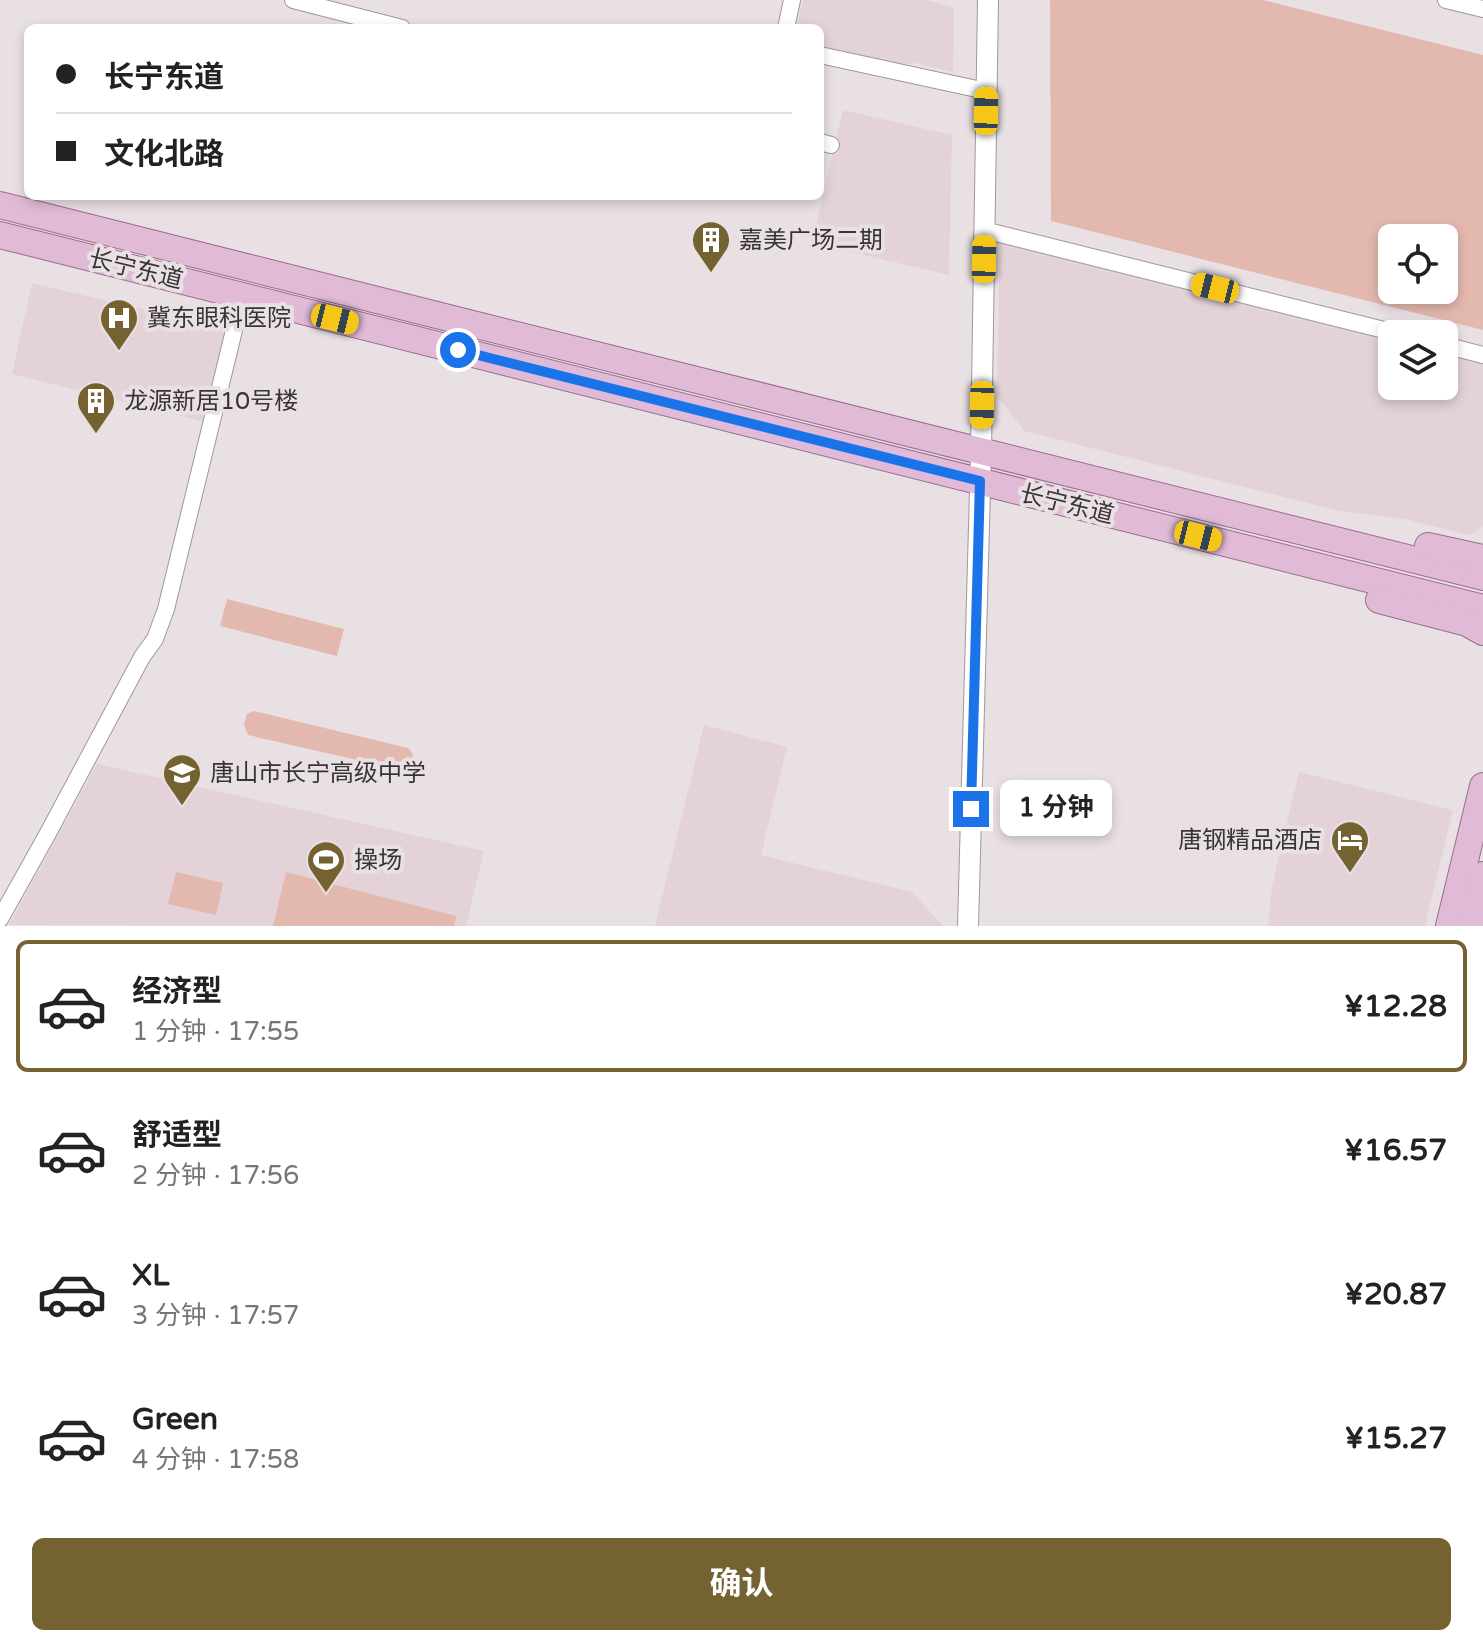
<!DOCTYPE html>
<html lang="zh">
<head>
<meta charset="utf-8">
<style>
	body { margin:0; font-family:"Varela Round","Noto Sans SC",sans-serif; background:#f6f6f6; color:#222; height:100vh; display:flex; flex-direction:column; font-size:30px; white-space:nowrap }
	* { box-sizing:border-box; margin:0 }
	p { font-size:26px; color:#767676 }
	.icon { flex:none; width:44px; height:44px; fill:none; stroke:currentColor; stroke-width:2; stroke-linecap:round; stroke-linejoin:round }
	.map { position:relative; height:926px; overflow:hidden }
	.details { display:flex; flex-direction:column; background:#fff; flex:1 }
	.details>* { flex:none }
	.guide { position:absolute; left:24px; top:24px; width:800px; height:176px; border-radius:12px; box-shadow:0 4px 12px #0003; display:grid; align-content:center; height:176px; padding:0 32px; background:#fff }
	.controls { position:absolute; left:1378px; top:224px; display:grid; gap:16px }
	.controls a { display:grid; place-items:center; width:80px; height:80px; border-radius:12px; background:#fff; box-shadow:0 4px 12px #0003; font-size:40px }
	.end { position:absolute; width:36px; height:36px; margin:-18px; border:10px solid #1a73e8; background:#fff; box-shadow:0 0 0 4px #fff }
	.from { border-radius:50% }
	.bubble { position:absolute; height:56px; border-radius:12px; background:#fff; box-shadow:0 4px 12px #0003; font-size:26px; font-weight:700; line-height:56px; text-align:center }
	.car { position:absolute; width:24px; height:48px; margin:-24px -12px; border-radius:10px; box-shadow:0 0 6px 2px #0007; background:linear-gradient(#f5c518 24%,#345 0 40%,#f5c518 0 76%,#345 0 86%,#f5c518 0) }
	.guide b { display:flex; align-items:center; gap:28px; height:76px; font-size:30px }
	.guide b+b { border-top:2px solid #e0e0e0 }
	.guide i { width:20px; height:20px; background:#222 }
	ul { padding:14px 0 0; list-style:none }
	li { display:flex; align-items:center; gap:24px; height:132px; margin:0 16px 12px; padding:0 16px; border:4px solid transparent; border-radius:12px }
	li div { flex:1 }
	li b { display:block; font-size:30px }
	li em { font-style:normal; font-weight:700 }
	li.current { border-color:#746230 }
	li>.icon { width:72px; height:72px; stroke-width:1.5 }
	.action { display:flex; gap:16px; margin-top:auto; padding:16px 32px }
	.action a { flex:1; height:92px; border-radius:12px; background:#746230; color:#fff; font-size:32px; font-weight:700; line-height:92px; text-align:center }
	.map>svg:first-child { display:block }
</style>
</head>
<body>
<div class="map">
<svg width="1483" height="926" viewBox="0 0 1483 926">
	<rect width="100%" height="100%" fill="#e9e0e3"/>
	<g fill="#e4d2d9">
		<polygon points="803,0 926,0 954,7 953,72 916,63 894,66 820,48 820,28 796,28"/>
		<polygon points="843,110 952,135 949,275 812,243"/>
		<polygon points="1000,234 1392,334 1392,386 1444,386 1444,344 1483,353 1483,527 1469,535 1405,519 1339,511 1024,431 997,396"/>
		<polygon points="32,283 227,329 206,422 12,374"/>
		<polygon points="704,725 787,747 761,855 912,892 943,926 655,926"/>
		<polygon points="97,764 484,851 466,926 9,925"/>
		<polygon points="1299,772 1453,810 1425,926 1268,926 1272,886"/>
	</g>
	<g fill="#e3b8af" fill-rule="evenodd">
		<path d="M1050 0H1263L1483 55V330L1051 221ZM1444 238V290H1392V238Z"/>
		<polygon points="227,599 344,629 337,656 220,626"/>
		<polygon points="254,711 408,748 413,754 411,764 405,771 248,735 244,725 247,714"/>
		<polygon points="176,872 223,883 216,915 168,904"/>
		<polygon points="286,872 456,916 454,926 273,926"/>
	</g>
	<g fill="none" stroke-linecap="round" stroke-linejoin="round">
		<g stroke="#a0979a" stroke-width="18">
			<g id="minor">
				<polyline points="293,0 402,28"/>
				<polyline points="1446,0 1483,9"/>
				<polyline points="786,28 792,0"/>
				<polyline points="820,55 986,91"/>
				<polyline points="820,142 831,145"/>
				<polyline points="984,230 1400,334"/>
				<polyline points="1444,345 1483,355"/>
				<polyline points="0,919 47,835 142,657 155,639 166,609 238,314"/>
			</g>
		</g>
		<g stroke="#a0979a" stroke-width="22">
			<polyline id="tertiary" points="968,926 981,453 988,0"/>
		</g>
		<g stroke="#996d8e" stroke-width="28">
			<g id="primary">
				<path d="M0 205C231 265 462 321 693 379 956 445 1219 513 1483 577"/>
				<polyline points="0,235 1483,608"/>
				<polyline points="1428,546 1483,558"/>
				<polyline points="1379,600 1467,623 1483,632"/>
				<polyline points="1449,926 1483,786"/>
				<polyline points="1471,926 1483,875"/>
			</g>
		</g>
		<use href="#minor" stroke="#fff" stroke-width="16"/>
		<use href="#tertiary" stroke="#fff" stroke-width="20"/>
		<use href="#primary" stroke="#e1bad8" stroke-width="26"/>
	</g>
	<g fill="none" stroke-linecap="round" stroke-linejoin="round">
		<polyline stroke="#1a73e8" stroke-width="10" points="458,350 980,481 971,809"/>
	</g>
	<defs>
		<g id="building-pin" transform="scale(2)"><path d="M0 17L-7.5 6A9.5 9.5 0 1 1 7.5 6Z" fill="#746230" stroke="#e9e0e3"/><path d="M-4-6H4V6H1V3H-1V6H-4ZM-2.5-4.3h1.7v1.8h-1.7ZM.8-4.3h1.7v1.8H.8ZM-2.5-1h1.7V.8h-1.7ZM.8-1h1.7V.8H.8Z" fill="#fff"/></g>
		<g id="hospital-pin" transform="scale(2)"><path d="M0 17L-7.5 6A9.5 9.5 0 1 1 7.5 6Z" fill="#746230" stroke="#e9e0e3"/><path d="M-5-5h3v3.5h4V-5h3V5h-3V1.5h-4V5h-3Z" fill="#fff"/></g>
		<g id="school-pin" transform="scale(2)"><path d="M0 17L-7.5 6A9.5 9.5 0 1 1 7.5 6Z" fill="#746230" stroke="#e9e0e3"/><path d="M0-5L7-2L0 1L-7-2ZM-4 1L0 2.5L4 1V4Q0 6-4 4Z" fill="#fff"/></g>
		<g id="hotel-pin" transform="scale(2)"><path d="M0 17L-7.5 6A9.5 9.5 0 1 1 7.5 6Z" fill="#746230" stroke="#e9e0e3"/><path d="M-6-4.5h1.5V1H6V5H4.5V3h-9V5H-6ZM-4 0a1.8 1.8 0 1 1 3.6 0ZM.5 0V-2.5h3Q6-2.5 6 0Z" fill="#fff"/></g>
		<g id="stadium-pin" transform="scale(2)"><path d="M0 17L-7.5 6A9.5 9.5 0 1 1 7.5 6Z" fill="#746230" stroke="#e9e0e3"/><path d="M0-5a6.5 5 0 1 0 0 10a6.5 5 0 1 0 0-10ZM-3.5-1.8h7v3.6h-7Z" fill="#fff"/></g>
	</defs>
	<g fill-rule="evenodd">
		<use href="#building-pin" x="711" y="240"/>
		<use href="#hospital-pin" x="119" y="318"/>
		<use href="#building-pin" x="96" y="401"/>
		<use href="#school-pin" x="182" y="773"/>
		<use href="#hotel-pin" x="1350" y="840"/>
		<use href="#stadium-pin" x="326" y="860"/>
	</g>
	<g text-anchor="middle" stroke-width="8" stroke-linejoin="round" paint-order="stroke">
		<g font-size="24" fill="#383435" stroke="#e9e0e3" text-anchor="start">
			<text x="739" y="248">嘉美广场二期</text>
			<text x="147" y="326">冀东眼科医院</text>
			<text x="124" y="409">龙源新居10号楼</text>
			<text x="210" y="781">唐山市长宁高级中学</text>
			<text x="1322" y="848" text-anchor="end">唐钢精品酒店</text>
			<text x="354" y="868">操场</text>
		</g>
		<g font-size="24" fill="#383435" stroke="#e9e0e3">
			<text transform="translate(136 269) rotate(14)" y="8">长宁东道</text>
			<text transform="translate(1067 504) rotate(14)" y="8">长宁东道</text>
		</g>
	</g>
</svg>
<div class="controls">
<a><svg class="icon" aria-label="locate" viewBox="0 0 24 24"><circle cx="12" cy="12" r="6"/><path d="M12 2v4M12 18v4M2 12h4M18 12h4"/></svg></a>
<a><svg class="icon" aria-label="layers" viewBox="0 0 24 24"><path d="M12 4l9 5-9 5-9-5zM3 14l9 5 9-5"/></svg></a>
</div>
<i class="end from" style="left:458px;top:350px"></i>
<i class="end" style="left:971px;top:809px"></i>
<div class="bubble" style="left:1000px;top:780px;width:112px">1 分钟</div>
<i class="car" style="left:986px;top:111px;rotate:1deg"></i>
<i class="car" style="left:984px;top:259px;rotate:1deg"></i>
<i class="car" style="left:1215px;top:288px;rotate:284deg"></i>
<i class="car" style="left:335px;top:319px;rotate:104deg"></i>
<i class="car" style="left:982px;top:405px;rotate:181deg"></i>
<i class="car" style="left:1198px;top:536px;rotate:104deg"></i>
<div class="guide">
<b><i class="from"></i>长宁东道</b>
<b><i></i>文化北路</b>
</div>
</div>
<section class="details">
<ul>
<li class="current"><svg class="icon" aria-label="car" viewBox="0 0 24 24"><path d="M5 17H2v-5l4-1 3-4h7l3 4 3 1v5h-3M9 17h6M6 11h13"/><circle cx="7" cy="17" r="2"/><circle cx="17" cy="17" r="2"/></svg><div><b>经济型</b><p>1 分钟 · 17:55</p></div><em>¥12.28</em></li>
<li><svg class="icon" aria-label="car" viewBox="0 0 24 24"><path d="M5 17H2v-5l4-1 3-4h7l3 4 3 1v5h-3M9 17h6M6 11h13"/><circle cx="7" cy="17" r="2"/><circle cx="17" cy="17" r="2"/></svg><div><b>舒适型</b><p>2 分钟 · 17:56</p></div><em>¥16.57</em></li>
<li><svg class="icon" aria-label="car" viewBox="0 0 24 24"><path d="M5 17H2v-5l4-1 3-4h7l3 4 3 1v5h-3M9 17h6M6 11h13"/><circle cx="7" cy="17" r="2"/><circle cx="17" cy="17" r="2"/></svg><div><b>XL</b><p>3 分钟 · 17:57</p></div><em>¥20.87</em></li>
<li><svg class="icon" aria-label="car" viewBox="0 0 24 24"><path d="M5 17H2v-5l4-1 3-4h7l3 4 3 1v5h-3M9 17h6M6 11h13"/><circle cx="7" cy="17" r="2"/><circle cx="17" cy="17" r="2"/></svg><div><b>Green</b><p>4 分钟 · 17:58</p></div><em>¥15.27</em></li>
</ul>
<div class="action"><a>确认</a></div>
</section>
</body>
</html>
